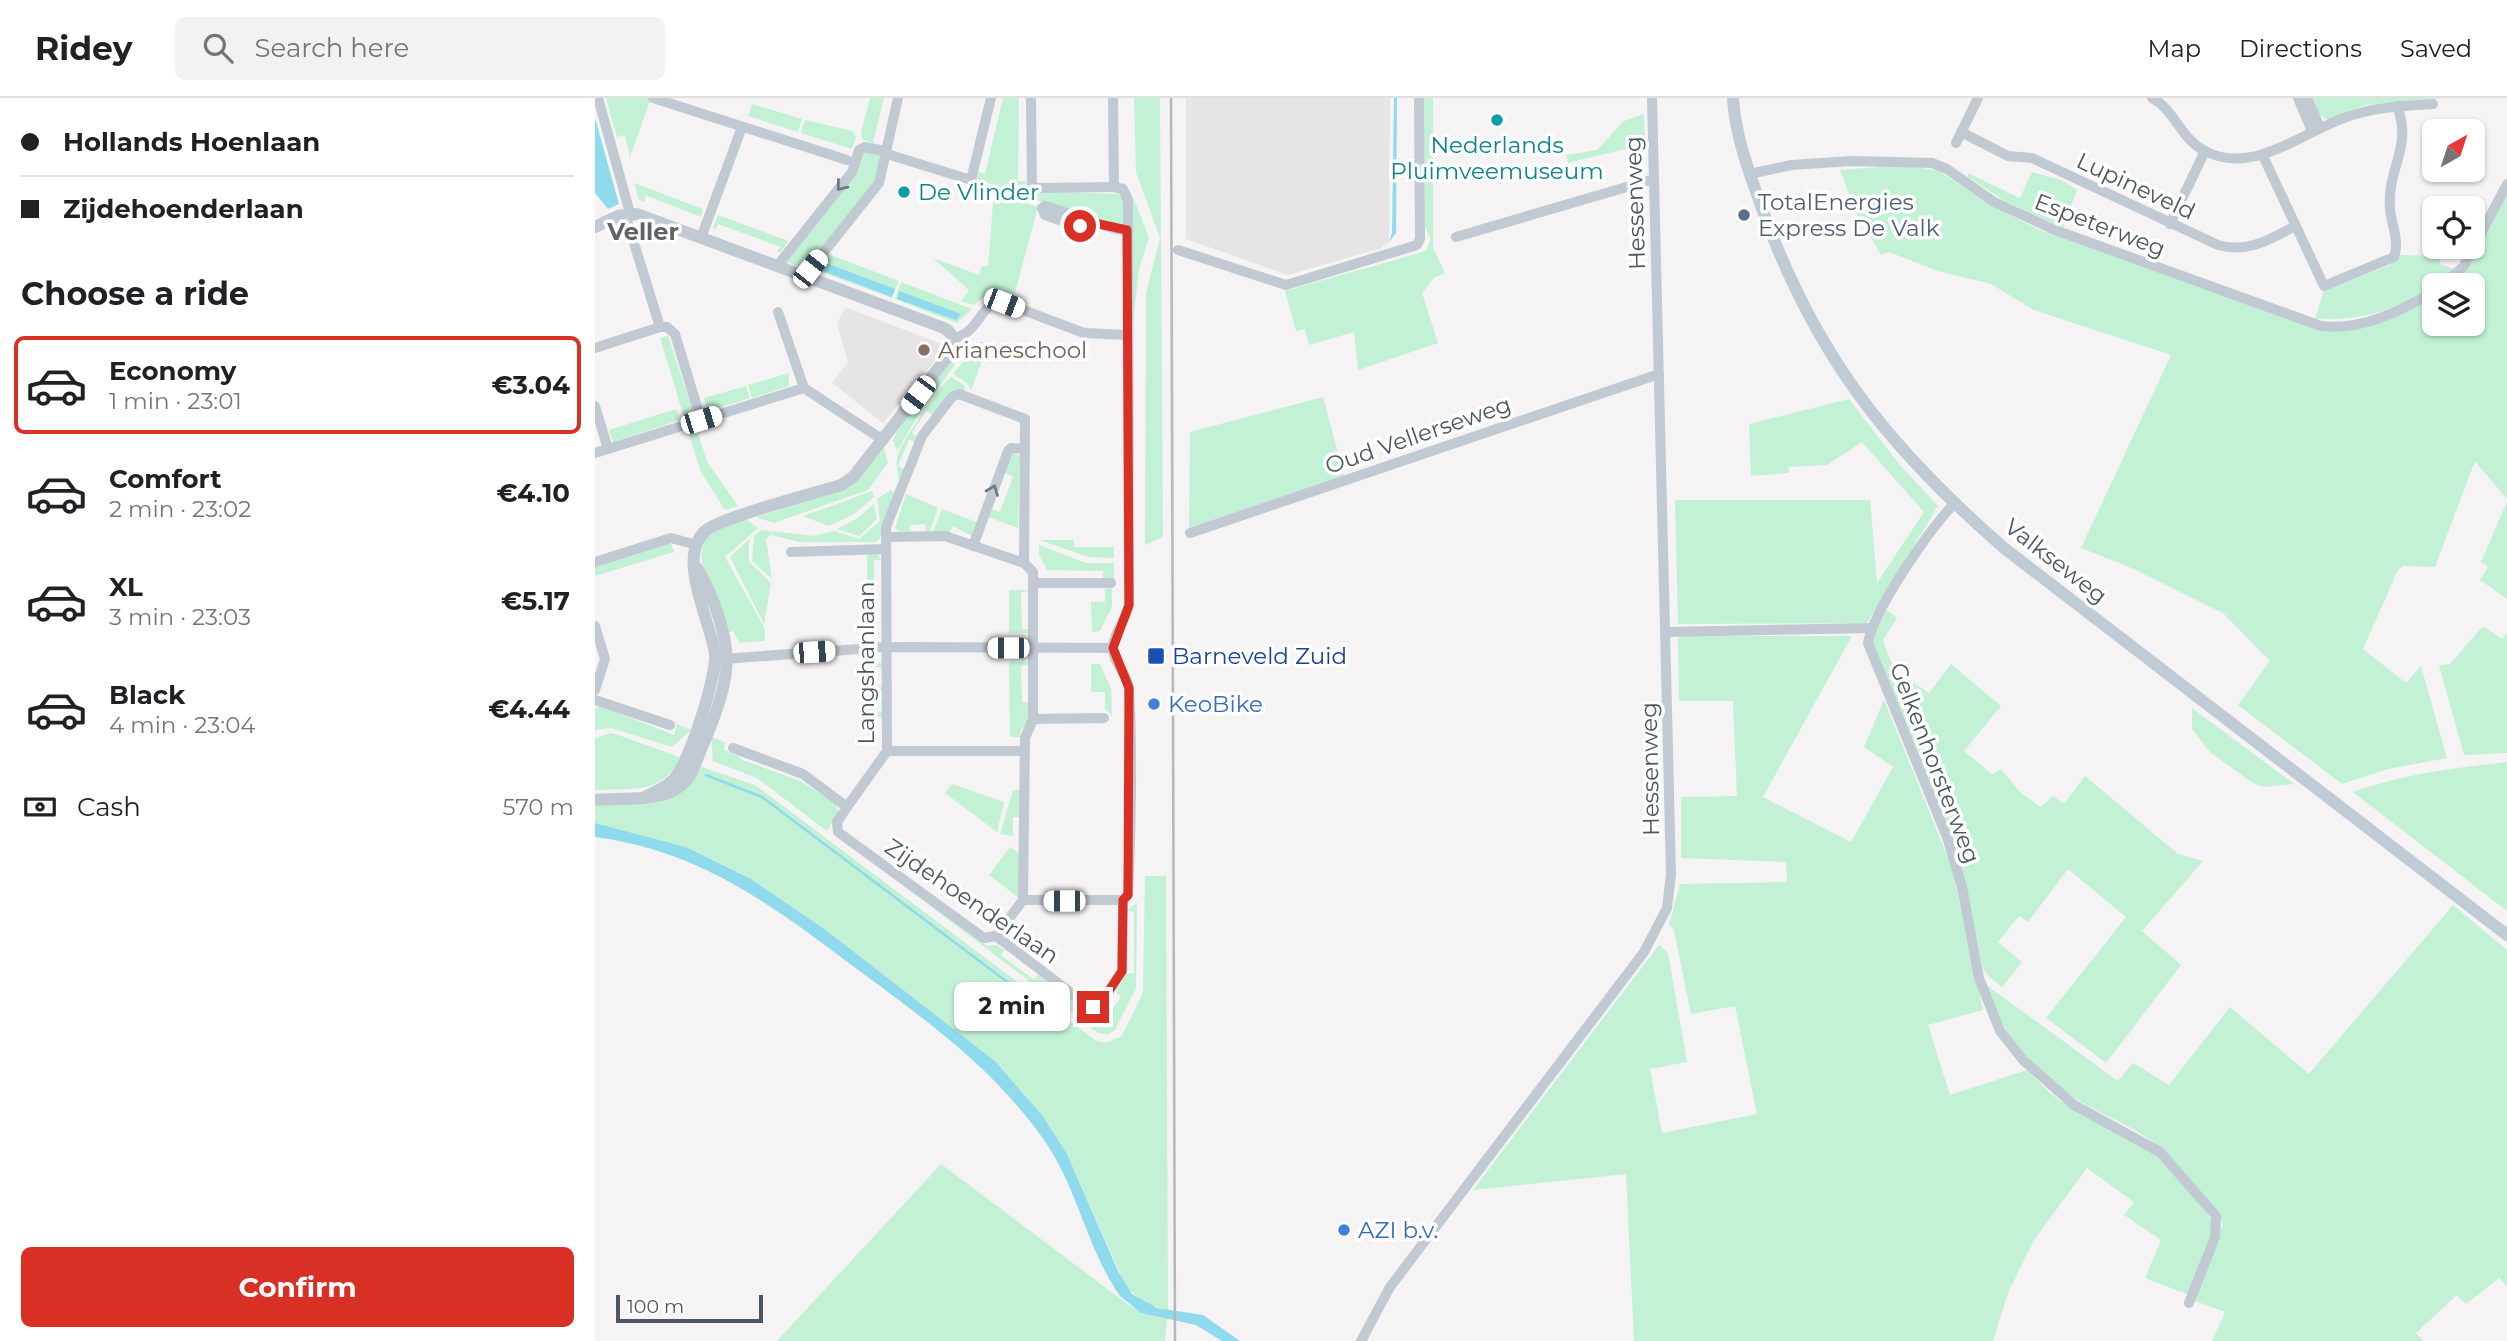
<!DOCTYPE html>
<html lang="en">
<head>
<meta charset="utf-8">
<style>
	body { margin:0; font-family:Montserrat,sans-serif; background:#f2f2f2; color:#202124; height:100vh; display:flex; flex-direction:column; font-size:26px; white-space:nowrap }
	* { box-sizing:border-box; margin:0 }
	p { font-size:23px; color:#757577 }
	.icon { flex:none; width:38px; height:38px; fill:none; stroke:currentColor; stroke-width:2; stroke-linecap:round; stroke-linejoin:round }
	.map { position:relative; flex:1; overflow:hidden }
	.details { display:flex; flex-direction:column; background:#fff; width:595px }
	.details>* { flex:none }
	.guide { display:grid; align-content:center; height:154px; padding:0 21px; background:#fff }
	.needle { width:46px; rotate:39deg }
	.tools { position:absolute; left:1827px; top:21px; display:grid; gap:14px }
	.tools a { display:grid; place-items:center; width:63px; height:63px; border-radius:10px; background:#fff; box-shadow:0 2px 5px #0004; font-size:35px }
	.scale { position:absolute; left:21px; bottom:18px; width:147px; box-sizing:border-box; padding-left:7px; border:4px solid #4a5661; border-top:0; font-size:19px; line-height:24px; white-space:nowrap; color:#4a5661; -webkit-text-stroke:5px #fff; paint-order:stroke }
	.end { position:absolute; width:32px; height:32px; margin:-16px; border:9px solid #d93025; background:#fff; box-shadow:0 0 0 4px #fff }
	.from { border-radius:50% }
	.bubble { position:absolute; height:49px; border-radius:10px; background:#fff; box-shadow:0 2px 5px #0004; font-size:23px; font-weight:700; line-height:49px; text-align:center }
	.car { position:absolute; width:21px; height:42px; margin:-21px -10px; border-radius:9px; box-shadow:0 0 5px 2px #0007; background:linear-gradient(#fff 24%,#345 0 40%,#fff 0 76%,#345 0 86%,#fff 0) }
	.guide b { display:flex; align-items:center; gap:24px; height:66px; font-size:26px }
	.guide b+b { border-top:2px solid #e0e0e0 }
	.guide i { width:18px; height:18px; background:#202124 }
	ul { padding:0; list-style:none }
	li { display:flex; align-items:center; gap:21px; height:98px; margin:0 14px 10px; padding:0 7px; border:4px solid transparent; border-radius:10px }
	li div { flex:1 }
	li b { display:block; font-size:26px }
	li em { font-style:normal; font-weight:700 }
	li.current { border-color:#d93025 }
	li>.icon { width:63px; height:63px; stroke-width:1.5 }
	h2 { padding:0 21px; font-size:32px; line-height:84px }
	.pay { display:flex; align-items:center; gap:18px; height:77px; padding:0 21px; font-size:26px }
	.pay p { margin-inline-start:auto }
	.button { display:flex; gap:14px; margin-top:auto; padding:14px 21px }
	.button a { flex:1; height:80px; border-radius:10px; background:#d93025; color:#fff; font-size:28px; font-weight:700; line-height:80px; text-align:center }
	header { display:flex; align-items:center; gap:42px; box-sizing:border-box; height:98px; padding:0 35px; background:#fff; border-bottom:2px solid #e0e0e0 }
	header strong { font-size:33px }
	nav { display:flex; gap:38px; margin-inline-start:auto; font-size:24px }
	.search { width:490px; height:63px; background:#f2f2f2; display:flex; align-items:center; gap:18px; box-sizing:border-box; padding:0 24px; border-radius:10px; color:#757577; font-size:26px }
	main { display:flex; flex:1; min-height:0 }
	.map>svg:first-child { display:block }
</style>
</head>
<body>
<header>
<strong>Ridey</strong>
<div class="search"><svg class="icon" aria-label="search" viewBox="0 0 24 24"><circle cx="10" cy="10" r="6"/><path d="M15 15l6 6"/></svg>Search here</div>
<nav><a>Map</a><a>Directions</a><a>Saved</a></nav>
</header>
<main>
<section class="details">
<div class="guide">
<b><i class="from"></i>Hollands Hoenlaan</b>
<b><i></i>Zijdehoenderlaan</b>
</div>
<h2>Choose a ride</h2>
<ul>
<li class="current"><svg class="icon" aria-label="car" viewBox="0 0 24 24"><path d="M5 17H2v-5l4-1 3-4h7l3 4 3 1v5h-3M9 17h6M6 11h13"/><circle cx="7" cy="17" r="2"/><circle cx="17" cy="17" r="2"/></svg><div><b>Economy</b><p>1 min · 23:01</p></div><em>€3.04</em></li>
<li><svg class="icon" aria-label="car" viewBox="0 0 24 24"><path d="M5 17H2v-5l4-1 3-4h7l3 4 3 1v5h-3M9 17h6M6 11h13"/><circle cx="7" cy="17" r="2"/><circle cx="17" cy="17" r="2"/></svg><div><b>Comfort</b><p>2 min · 23:02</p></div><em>€4.10</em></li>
<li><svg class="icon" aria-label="car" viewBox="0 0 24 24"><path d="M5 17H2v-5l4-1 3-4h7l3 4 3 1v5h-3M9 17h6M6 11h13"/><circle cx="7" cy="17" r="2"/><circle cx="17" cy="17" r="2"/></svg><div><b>XL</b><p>3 min · 23:03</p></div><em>€5.17</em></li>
<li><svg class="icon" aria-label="car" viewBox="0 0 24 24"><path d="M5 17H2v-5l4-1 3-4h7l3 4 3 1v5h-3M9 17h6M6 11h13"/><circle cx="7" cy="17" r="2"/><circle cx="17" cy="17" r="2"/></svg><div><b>Black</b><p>4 min · 23:04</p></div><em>€4.44</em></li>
</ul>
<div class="pay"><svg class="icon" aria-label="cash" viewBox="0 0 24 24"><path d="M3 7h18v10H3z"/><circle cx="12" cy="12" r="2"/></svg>Cash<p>570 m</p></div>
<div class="button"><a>Confirm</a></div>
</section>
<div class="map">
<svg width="1912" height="1243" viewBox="0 0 1912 1243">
	<rect width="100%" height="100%" fill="#f5f3f3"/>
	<g fill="#e6e4e5">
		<polygon points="591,0 795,0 794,143 786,150 693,177 591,141"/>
		<polygon points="250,209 352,248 288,325 237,285 253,264 242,226"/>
	</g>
	<g fill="#c3f1d5">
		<polygon points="11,0 56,0 35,59 30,37 22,39"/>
		<polygon points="275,0 289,0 278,45 268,42 266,34"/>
		<polygon points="408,0 424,0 423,83 431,83 432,93 524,96 528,102 528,125 519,127 502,123 382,81 383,74 390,76"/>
		<polygon points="539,0 565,0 568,439 550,447 551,195 565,140 541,74"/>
		<polygon points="829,0 838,0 838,150 850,175 840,179 827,195 843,245 763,272 759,234 714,247 710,231 701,233 690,193 831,153 836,141 830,128"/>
		<polygon points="1716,0 1850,0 1770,7 1733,22 1722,16"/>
		<polygon points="157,6 207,21 203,34 153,18"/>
		<polygon points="1049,16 1050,46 973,65 971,57 1002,52 1029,23"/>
		<polygon points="210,22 258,33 261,39 257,51 206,35"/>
		<polygon points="270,53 285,57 281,83 211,171 192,164"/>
		<polygon points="1310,67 1344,73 1396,107 1442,131 1677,214 1747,232 1839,196 1839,226 1878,226 1878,187 1852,187 1912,93 1912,401 1880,363 1840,469 1809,468 1803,472 1768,551 1811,585 1826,568 1852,660 1793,671 1747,686 1643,607 1675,563 1628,515 1532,468 1486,450 1576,257 1439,212 1396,186 1343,173 1294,154 1286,157 1261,114 1245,72"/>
		<polygon points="1437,74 1466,82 1482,92 1468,130 1408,102 1373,79 1373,75 1425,100"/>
		<polygon points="39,85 108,111 106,119 50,97 50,104 44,102"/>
		<polygon points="535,92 554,139 544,171 537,235"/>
		<polygon points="399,94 443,109 419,198 399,191 379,207 366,203 374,192 338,160 384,177 387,168 393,168"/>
		<polygon points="123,117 193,143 185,155 182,153 186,149 123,126 121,131 118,130"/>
		<polygon points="233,156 304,183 297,200 224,173 224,168"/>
		<path d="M1806 157 1846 158 1845 166 1859 171C1829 204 1763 227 1720 220L1729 193 1795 167Z"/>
		<polygon points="306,184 377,211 362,225 300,201"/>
		<polygon points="73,238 98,313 97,319 90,322 65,240"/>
		<polygon points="385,244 389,244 391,252 376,292 372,285 358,276"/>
		<polygon points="355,261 360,267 325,314 302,353 298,342 303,332"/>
		<polygon points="194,275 194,288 157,300 153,287"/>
		<path d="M356 279 369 287 370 293 363 292 338 317 331 313 317 335 322 339 320 344 314 342 303 368 310 372 304 383C303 375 300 364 303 356 309 341 345 287 356 279Z"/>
		<polygon points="151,288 155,300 117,312 111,310 109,300"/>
		<polygon points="728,299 749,378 594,430 595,334"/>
		<polygon points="1254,301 1304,366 1343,408 1272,525 1083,526 1080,402 1275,402 1282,485 1329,414 1267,344 1232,367 1194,369 1194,375 1156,378 1154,326"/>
		<polygon points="81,311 85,322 18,344 14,332"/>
		<polygon points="103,335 112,364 143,408 130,412 106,374 94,337"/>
		<polygon points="289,349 293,365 273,392 179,425 161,419 244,393 265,378"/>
		<polygon points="418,355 425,358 423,430 393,419 396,411 405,414 418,379 409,374"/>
		<polygon points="296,392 299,395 285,440 281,444 205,444 176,437 171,441 177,481 157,463 159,438 167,432 218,438 239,433 264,441 285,423 282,401"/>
		<polygon points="277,393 279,399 260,415 234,428 208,418"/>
		<polygon points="311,396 343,410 335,433 331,434 330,426 315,427 315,434 304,433 300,430"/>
		<polygon points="1912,404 1912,501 1885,482 1893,469 1886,464"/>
		<polygon points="279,406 282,421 264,438 242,431 260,422"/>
		<polygon points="347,411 384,425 379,439 358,428 354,435 338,434"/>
		<path d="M151 421 163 430 130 459 170 531V543L145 545 138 533 132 535C122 510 88 451 120 432 129 427 141 425 151 421Z"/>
		<polygon points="154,441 154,464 176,485 169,526 135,459"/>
		<polygon points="445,442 479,442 479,449 519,449 519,460 493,459"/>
		<polygon points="75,444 79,454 0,478 0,467"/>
		<polygon points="444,447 491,465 519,465 519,481 508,481 508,473 452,472 444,457"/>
		<polygon points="272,454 283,456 286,462 279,462 280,533 287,536 272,537"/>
		<polygon points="517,490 517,509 505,533 497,534 496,504 510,504 510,491"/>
		<polygon points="414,492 434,492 426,495 427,531 434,531 434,535 414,535"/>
		<polygon points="1292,512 1302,520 1289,540 1289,547 1310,595 1319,585 1334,595 1356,566 1406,608 1369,653 1397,676 1406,671 1426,695 1446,709 1458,698 1469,706 1490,678 1583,756 1608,763 1547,833 1586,867 1511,965 1451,920 1531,819 1473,771 1433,824 1424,818 1403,844 1427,864 1407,889 1393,878 1388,870 1366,769 1276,547 1281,529"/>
		<polygon points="1888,528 1907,541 1912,534 1912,655 1869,657 1844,567 1855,566"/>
		<polygon points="1087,538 1257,538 1168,699 1256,744 1298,669 1269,649 1289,602 1357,770 1388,912 1333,927 1355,997 1432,972 1456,996 1477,1011 1560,1055 1591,1087 1619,1126 1594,1197 1550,1180 1566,1142 1529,1117 1539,1104 1492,1070 1439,1142 1413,1195 1398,1243 1039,1243 1031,1076 878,1092 1064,847 1073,855 1092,964 1055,971 1067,1035 1162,1016 1140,908 1096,916 1079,832 1074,827 1085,786 1192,784 1191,764 1086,760 1086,699 1142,698 1138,603 1084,603 1083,541"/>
		<polygon points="414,564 433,564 433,567 426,568 427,604 434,604 434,623 426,632 425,639 415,639"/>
		<polygon points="287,565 287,569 280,570 280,588 287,589 287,594 280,594 280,613 287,614 287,619 280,619 280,637 273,637 272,566"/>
		<polygon points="496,566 505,566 516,590 517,617 510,611 510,594 496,594"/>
		<polygon points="6,608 79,637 82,626 96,632 77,649 16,630 0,632 0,610"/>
		<polygon points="1597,610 1699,686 1668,689 1656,684 1615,654 1597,631"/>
		<path d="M16 635 26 638 87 660C63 697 40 690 0 692V640Z"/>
		<polygon points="116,639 130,644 129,652 145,659 145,661 205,683 241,705 243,714 232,733 162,680 118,663"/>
		<path d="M1912 664V813L1758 694C1809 676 1859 670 1912 664Z"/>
		<polygon points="104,668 160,687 500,942 510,945 527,938 548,895 550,778 571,778 573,1212 551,1206 531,1189 472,1056 447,1017 400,963 232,833 156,781 91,749 0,725 0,707 32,705"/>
		<polygon points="357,686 409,704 402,734 350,695"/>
		<polygon points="418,692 425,692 425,719 418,719 418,738 405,736"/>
		<polygon points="240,736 392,848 401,847 409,852 406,857 439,882 443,877 499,917 509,911 515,914 526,899 521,894 531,876 539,875 539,814 532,813 542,804 541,890 520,932 514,936 503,935"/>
		<polygon points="415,749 426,757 424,800 394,777"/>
		<path d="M1858 807 1912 852V1189L1904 1180 1871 1206 1862 1197 1821 1235 1828 1243H1617L1630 1214 1600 1203 1628 1126C1608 1097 1587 1067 1558 1044 1536 1027 1507 1017 1483 1002 1443 978 1401 931 1390 886L1523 983 1538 965 1574 987 1635 909 1714 976Z"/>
		<polygon points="346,1066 535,1208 546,1215 572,1220 570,1243 182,1243"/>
	</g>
	<g fill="#90daee">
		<polygon points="799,0 802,0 801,135 794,144 797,135"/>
		<polygon points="0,20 24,106 13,111 0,95"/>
		<polygon points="231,165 300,191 297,199 228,173"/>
		<polygon points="304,193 366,216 361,222 302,201"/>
		<path d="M0 725 91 749 156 781 232 833 400 963 447 1017 472 1056 523 1173 537 1196 562 1210 608 1217 645 1243H627L601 1227 546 1215 525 1198C493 1153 483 1092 451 1045 402 974 339 928 270 877 184 813 110 753 0 739Z"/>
	</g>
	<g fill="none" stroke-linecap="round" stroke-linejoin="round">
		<polyline stroke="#90daee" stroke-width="2.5" points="111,677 167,699 444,908"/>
		<g stroke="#c1cad2" stroke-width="10">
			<polyline points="3,0 35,115"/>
			<polyline points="58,0 252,62"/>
			<polyline points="436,0 437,88 442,90 519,89"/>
			<path d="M1557 0C1579 11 1585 39 1608 52 1656 79 1706 35 1749 20 1778 9 1807 8 1838 6"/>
			<polyline points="1703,0 1717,33"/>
			<polyline points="1712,0 1725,30"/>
			<path d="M1366 34 1413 58 1437 60 1623 147C1653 155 1674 142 1700 128"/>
			<polyline points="1361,45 1383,0"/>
			<polyline points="292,56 376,82 396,0"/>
			<path d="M1668 58 1729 188 1799 159C1805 142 1796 127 1795 110 1792 69 1818 50 1802 8"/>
			<path d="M1155 76 1196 67 1257 63 1337 65 1352 71 1399 104 1460 132 1726 228C1765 233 1807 213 1839 193"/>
			<polyline points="30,116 65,229 72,229 80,236 106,322"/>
			<polyline points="494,124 485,129 450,117 447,110 450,108 521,131 532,132"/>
			<polyline points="1575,126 1610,53"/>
			<polyline points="861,139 1059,81"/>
			<polyline points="106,140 147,29"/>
			<polyline points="583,152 691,187 822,147 825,141 824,0"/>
			<polyline points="183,167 257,74 264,52 270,49 290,53"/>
			<polyline points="210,178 284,85 303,0"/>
			<polyline points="1848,187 1869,168 1912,86"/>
			<polyline points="183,214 209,290 288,342"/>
			<path d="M358 240C382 237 384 209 404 203L489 235 533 237"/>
			<polyline points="0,250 65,229"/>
			<polyline points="0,308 13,351"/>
			<polyline points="0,355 209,290"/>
			<path d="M1359 406C1334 432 1279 511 1273 545L1352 739 1367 789 1384 880 1405 933 1428 962 1479 1007 1565 1054 1621 1118 1620 1139 1594 1205"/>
			<polyline points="595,435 1064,276"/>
			<polyline points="292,439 350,438 429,465 438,474 438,621 430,640 428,802 401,838"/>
			<polyline points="378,448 413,353 416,350 430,351"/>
			<polyline points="196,454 290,451"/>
			<polyline points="0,464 76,440 102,447"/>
			<polyline points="438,485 516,485"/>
			<polyline points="0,528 10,561 0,592"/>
			<polyline points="1072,534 1276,530"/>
			<polyline points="128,561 291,549 518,550"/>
			<polyline points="0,602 75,627"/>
			<polyline points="438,621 509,620"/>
			<path d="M138 650 208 676 252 709 242 724 243 734 389 840 401 838 492 907 504 908 527 873 528 802 533 797C536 729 538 659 534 591 533 575 516 564 518 547 520 532 532 521 534 507L533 103 528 91 519 89 518 0"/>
			<polyline points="292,653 429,653"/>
			<polyline points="252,709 292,653 291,429 327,338 357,299 364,296 430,321 429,465"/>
			<polyline points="428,802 528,802"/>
			<polyline points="766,1243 795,1189 1049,854 1072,810 1076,776 1057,0"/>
		</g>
		<g stroke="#c1cad2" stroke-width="12">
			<path d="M0 129 23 118 42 116 349 230C359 236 361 244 356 254L258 379 246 387C221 395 123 420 110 433 81 460 116 524 120 556 122 578 94 665 79 681 72 689 61 693 52 698"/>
			<path d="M0 702C33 699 77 707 96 676 108 646 128 604 131 573 135 541 118 497 102 470"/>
		</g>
		<path stroke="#c1cbd6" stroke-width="12" d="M1138 0C1140 38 1155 77 1168 113 1221 259 1293 349 1409 450L1912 837"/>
		<polyline stroke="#b5b8bd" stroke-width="2.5" points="576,0 580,1243"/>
	</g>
	<defs><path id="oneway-chevron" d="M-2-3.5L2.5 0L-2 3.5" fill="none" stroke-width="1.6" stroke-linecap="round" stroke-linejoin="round" transform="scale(1.75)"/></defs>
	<g stroke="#6e7983">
		<use href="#oneway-chevron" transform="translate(246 88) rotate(129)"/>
		<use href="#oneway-chevron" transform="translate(398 392) rotate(-69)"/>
	</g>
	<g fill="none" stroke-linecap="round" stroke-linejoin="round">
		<polyline stroke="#d93025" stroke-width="9" points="485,128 494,124 532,132 534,507 518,550 534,590 533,797 528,802 527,873 504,908 498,909"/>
	</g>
	<g fill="#0f9aa8" stroke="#fff" stroke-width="2.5">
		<circle cx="902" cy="22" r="7"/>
		<circle cx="309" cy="94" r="7"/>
	</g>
	<circle fill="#5c6f8a" stroke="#fff" stroke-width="2.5" cx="1149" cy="117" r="7"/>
	<circle fill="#8d6e63" stroke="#fff" stroke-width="2.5" cx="329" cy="252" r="7"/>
	<rect fill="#1a4fb4" stroke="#fff" stroke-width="2.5" x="552" y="549" width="18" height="18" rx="3.5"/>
	<g fill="#3f7fe0" stroke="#fff" stroke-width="2.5">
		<circle cx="559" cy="606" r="7"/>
		<circle cx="749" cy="1132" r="7"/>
	</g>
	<g text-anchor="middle" stroke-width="7" stroke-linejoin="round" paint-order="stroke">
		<g font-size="23" fill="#0d838f" stroke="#fff">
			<text x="902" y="55">Nederlands<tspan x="902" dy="26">Pluimveemuseum</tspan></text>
			<text x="323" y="102" text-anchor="start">De Vlinder</text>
		</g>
		<g font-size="23" fill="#4a5661" stroke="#fff">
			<text transform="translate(1541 88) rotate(25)" y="8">Lupineveld</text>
			<text transform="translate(1040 105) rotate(-92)" y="8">Hessenweg</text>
			<text transform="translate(1505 127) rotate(21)" y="8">Espeterweg</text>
			<text transform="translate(823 337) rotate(-19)" y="8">Oud Vellerseweg</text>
			<text transform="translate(1461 463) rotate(38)" y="8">Valkseweg</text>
			<text transform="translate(271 565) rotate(-90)" y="8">Langshanlaan</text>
			<text transform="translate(1340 665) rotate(69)" y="8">Gelkenhorsterweg</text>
			<text transform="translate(1055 671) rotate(-91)" y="8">Hessenweg</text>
			<text transform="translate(377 803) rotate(34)" y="8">Zijdehoenderlaan</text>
		</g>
		<g font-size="23" fill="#4e5e75" stroke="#fff" text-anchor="start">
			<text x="1163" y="112">TotalEnergies<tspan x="1163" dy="26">Express De Valk</tspan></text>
		</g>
		<g font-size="23" fill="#785e54" stroke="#fff" text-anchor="start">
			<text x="343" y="260">Arianeschool</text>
		</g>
		<g font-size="23" fill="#164399" stroke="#fff" text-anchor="start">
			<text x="577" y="566">Barneveld Zuid</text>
		</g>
		<g font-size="23" fill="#366cbe" stroke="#fff" text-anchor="start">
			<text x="573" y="614">KeoBike</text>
			<text x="763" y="1140">AZI b.v.</text>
		</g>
		<g font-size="24" font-weight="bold" fill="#5f6368" stroke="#fff">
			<text x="48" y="142">Veller</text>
		</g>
	</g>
</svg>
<div class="tools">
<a><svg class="needle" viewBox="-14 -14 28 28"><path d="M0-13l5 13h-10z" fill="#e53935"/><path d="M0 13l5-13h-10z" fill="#757577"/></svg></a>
<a><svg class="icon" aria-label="locate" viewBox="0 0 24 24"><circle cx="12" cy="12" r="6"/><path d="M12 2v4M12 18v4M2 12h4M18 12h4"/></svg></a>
<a><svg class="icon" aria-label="layers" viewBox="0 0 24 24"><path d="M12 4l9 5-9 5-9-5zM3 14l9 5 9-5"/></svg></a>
</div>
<div class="scale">100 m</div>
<i class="end from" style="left:485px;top:128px"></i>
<i class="end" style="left:498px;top:909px"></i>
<div class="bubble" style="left:359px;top:884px;width:116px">2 min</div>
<i class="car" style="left:215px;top:171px;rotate:38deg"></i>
<i class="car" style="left:409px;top:205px;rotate:111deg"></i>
<i class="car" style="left:323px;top:297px;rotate:217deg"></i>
<i class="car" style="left:106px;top:322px;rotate:73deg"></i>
<i class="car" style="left:413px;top:550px;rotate:270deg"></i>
<i class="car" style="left:219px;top:554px;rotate:86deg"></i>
<i class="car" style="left:469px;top:803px;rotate:270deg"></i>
</div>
</main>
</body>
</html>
